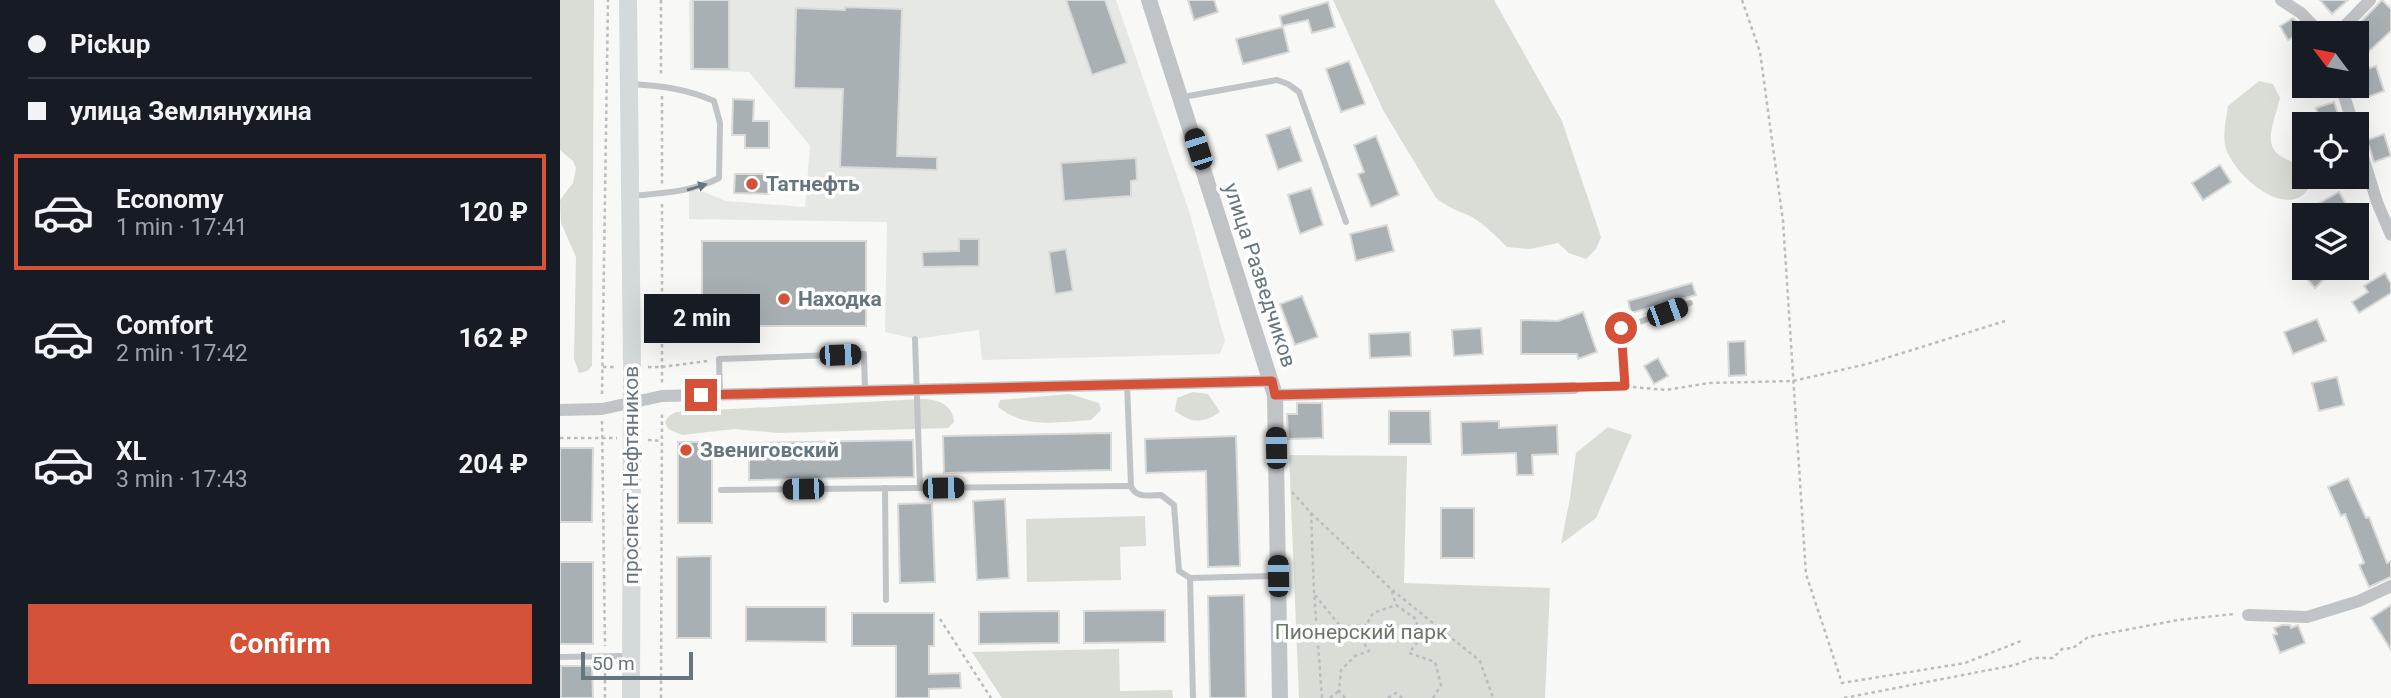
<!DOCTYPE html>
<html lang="en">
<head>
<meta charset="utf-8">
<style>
	body { margin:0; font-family:Roboto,sans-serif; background:#20242c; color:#f1f3f6; height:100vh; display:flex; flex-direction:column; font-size:26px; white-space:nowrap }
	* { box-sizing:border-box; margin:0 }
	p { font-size:23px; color:#9ea1a6 }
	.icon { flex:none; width:38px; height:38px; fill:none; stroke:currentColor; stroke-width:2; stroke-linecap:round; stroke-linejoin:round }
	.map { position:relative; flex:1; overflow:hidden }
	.side { display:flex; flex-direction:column; background:#171b24; width:560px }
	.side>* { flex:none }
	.hud { display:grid; align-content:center; height:154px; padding:0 28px; background:#171b24 }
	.needle { width:46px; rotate:302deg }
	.controls { position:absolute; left:1732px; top:21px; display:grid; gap:14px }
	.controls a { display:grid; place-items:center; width:77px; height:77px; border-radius:0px; background:#171b24; box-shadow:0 7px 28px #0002; font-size:35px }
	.scale { position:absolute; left:21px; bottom:18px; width:112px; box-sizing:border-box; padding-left:7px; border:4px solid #66767e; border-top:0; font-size:19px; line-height:24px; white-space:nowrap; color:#66767e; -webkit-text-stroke:5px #fff; paint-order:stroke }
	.end { position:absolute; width:32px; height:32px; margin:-16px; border:9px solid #d55239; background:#fff; box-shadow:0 0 0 4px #fff }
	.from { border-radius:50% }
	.bubble { position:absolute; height:49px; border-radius:0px; background:#171b24; box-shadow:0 7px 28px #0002; font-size:23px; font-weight:700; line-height:49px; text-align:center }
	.car { position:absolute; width:21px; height:42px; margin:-21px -10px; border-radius:9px; box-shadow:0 0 5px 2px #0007; background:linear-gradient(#222 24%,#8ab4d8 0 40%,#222 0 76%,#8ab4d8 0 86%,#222 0) }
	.hud b { display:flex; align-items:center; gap:24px; height:66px; font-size:26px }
	.hud b+b { border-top:2px solid #363941 }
	.hud i { width:18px; height:18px; background:#f1f3f6 }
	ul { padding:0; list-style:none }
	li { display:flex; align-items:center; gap:21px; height:116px; margin:0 14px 10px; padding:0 14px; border:4px solid transparent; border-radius:0px }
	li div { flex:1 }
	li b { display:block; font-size:26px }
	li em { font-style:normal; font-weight:700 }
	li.current { border-color:#d55239 }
	li>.icon { width:63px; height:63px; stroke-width:1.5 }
	.action { display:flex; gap:14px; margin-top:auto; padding:14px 28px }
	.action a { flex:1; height:80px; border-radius:0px; background:#d55239; color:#fff; font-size:28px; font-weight:700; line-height:80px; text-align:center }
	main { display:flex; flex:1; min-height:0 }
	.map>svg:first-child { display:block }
</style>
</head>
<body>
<main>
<section class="side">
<div class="hud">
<b><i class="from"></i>Pickup</b>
<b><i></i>улица Землянухина</b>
</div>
<ul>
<li class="current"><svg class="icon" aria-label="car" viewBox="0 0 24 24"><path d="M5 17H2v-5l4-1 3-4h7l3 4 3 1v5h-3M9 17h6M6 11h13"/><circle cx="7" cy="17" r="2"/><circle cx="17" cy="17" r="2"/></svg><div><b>Economy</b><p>1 min · 17:41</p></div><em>120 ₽</em></li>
<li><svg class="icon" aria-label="car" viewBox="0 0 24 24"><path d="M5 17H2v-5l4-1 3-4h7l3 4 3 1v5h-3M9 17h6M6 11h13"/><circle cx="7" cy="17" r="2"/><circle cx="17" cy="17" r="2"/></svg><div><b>Comfort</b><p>2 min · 17:42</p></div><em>162 ₽</em></li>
<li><svg class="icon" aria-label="car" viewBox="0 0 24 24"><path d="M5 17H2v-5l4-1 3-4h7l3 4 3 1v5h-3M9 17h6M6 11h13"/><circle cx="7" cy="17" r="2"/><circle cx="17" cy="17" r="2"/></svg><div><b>XL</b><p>3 min · 17:43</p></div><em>204 ₽</em></li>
</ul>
<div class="action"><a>Confirm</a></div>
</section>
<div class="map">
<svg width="1831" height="698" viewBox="0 0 1831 698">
	<rect width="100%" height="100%" fill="#f8f8f6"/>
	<polygon fill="#e6e8e6" points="129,0 556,0 629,211 665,341 660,354 422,360 419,330 355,339 325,332 327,222 129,219 129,190 144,192 166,201 245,207 250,146 189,72 130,70"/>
	<g fill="#d9ddd5">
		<polygon points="0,0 34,0 32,366 27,371 19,373 14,359 16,257 1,223 0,200 13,183 16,168 13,161 0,150"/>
		<path d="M773 0H934L1002 121 1041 237 1036 249 1026 259 1009 253 998 243 970 249 947 247C936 236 925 225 912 217 899 211 888 208 876 198L823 110Z"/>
		<path d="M1699 81 1713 84 1720 98C1711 134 1697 153 1743 165L1745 177H1752C1750 182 1749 189 1746 192 1721 218 1674 173 1666 149 1662 136 1666 120 1668 106Z"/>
		<path d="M633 392 648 394 660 412C643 424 631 423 615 411L617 398Z"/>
		<path d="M510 394 539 403 541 410 531 420C499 422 465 429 438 407L440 400Z"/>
		<path d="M362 399C378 399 393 405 394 422L388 428 219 433 174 429 122 435 108 429 105 422 109 416 116 412Z"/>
		<polygon points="1048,427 1072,435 1036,518 1001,544 1010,498 1016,453"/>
		<polygon points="729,455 847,456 844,583 990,588 985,698 739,698"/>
		<polygon points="585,516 586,546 560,547 561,580 467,582 466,519"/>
		<polygon points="559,649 560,691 612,690 613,698 442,698 412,652"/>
	</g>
	<g fill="#a8b0b4" stroke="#dadad8" stroke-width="2">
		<rect x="133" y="0" width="36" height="69"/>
		<polygon points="506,0 545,0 567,63 532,75"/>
		<polygon points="628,0 654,0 658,12 634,20"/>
		<polygon points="1760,0 1788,0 1772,14"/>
		<polygon points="1822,0 1831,9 1831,31 1806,54 1797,46 1797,33 1790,33"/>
		<polygon points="768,2 775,27 752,33 748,20 722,26 720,16"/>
		<polygon points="285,7 342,9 337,156 377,157 377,170 280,167 283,89 234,88 236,8 285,10"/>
		<polygon points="1733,18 1745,30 1728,40 1720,26"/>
		<polygon points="723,27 729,52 683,64 676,39"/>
		<polygon points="789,61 805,104 781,112 766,69"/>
		<polygon points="1816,66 1824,91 1808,97 1805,87 1797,89 1797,72"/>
		<polygon points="173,99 194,100 193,121 209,121 209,148 185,148 185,135 172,135"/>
		<polygon points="1774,102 1781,124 1761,124 1756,108"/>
		<polygon points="730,127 742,161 718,170 706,135"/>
		<polygon points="1824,134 1831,156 1814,162 1807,140"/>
		<polygon points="816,136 839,195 811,207 798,174 804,172 794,145"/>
		<polygon points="576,158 577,180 571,181 571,196 504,201 501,163"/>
		<polygon points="1660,165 1671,182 1643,200 1632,183"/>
		<polygon points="175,174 211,174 211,194 174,193"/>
		<polygon points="751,188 763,225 740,234 728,195"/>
		<polygon points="1779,192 1792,215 1764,215 1758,204"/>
		<polygon points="827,225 834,251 796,261 790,234"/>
		<polygon points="399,239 419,239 419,266 363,267 362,252 399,251"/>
		<rect x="142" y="241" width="164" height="85"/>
		<polygon points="506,249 513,291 495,294 489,252"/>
		<polygon points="1758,268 1761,268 1768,275 1755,288 1747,279"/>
		<polygon points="1825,273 1831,284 1831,293 1799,313 1792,302 1808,292 1804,286"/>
		<polygon points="1132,283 1136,295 1071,313 1068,301"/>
		<polygon points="742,296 758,337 735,345 720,304"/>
		<polygon points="1023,312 1037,352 1018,359 1017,354 961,354 961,320 998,321"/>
		<polygon points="1757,319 1766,341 1733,354 1724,332"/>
		<polygon points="921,328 923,354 894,356 892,330"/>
		<polygon points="850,332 851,356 810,358 809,334"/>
		<polygon points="1185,341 1186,375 1169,376 1168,342"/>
		<polygon points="1098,358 1108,376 1094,384 1084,366"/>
		<polygon points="1777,377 1784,405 1759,411 1752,383"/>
		<polygon points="737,403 762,403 763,438 728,439 727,414 737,414"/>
		<polygon points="829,411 870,411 871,444 829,444"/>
		<polygon points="939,421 939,428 997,425 998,454 972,455 973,475 957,475 956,453 902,455 901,422"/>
		<polygon points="551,433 551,470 384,473 383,436"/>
		<polygon points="676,436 680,566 648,567 646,471 586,473 585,439"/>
		<polygon points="353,440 354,477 189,480 189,443"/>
		<rect x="118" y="442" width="34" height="81"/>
		<polygon points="0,448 33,448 32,522 0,522"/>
		<polygon points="1788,478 1806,518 1809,517 1827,563 1831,561 1831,577 1809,587 1799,565 1804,563 1785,514 1781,516 1768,487"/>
		<polygon points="445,499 449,578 417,580 413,501"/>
		<polygon points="372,503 375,582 340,583 338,504"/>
		<rect x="881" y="508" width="33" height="50"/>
		<polygon points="151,556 151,638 117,638 117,557"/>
		<rect x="0" y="562" width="33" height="82"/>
		<polygon points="684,595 686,698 650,698 648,596"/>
		<polygon points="1831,605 1831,650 1811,618"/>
		<polygon points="186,607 266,607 266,642 186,641"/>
		<polygon points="605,610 605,642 524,643 524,611"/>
		<polygon points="499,611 499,643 419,644 419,612"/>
		<polygon points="292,613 374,613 374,646 369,646 369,674 400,673 401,688 369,689 369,698 336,698 336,646 292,646"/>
		<polygon points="1722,625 1730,625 1731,628 1738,625 1745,643 1720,653 1713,635 1717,634 1714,628"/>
		<polygon points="1,666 32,666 33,698 1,698"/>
	</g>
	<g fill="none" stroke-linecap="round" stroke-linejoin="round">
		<g stroke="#babdbf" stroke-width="2.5" stroke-dasharray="3.5 3.5" stroke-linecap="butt">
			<polyline points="101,0 101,75"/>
			<polyline points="1182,0 1200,52 1223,221 1246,574 1282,683 1405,663 1461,641"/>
			<polyline points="102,96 102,184"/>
			<polyline points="102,204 102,383"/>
			<polyline points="43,367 57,367"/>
			<polyline points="88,367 102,367 147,361"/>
			<polyline points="1073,387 1106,390 1149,383 1233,381 1307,364 1445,321"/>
			<polyline points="42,394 48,0"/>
			<polyline points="42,421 45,646"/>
			<polyline points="0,438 57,438"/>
			<polyline points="88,440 102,441"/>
			<polyline points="732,492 751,513 754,592 762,698"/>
			<polyline points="751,513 831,589 920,661 933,698"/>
			<polyline points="832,591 836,605"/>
			<polyline points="755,595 781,627 807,625"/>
			<polyline points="380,619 431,698"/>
			<polyline points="45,666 45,698"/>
			<polyline points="101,698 102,411"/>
			<polyline points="770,698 779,691"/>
			<polyline points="785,698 779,691 781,670 795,656 809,651 800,637 813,613 836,605 856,619 860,639 849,653 875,662 881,685 873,698"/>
			<polyline points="828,698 836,693 842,698"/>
			<polyline points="1284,698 1455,665 1473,658 1493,658 1502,649 1513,648 1528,637 1618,620 1674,614"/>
		</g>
		<g stroke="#c0c4c7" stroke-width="6">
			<polyline points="623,97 717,80 728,84 739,92 786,222"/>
			<path d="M72 196C102 193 132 192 159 178L160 123 154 101C127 89 102 86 72 84"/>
			<polyline points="355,339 360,488"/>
			<path d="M567 384 571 486C576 499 590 495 601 495L614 505 619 571 630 578 717 576"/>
			<polyline points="1014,388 1064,386 1061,329 1130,303"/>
			<polyline points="160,394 159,359 304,354 305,391"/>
			<polyline points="325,488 326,600"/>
			<polyline points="161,490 571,486"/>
			<polyline points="630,578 633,698"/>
			<polyline points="0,657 69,656"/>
		</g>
		<g stroke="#c0c4c7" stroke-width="12">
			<polyline points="1721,0 1741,13 1760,33"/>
			<polyline points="1778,33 1810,0"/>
			<polyline points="1781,86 1793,124"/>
			<polyline points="1797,138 1817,202 1831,235"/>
			<polyline points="715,395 1014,388"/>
			<polyline points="0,410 42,409 102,396 712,381"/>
			<polyline points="1688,615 1747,617 1799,601 1831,586"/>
		</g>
		<polyline stroke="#c0c4c7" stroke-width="16" points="589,0 715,395 720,698"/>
		<polyline stroke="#d4d9db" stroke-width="18" points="68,0 72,367 71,698"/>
	</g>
	<defs><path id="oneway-solid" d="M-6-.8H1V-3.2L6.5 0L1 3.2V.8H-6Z" transform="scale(1.75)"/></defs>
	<use fill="#66767e" href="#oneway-solid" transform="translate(137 187) rotate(-17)"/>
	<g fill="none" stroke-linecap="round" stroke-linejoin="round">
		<polyline stroke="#d55239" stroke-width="9" points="141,395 712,381 715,395 1065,386 1061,328"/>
	</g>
	<g fill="#d55239" stroke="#fff" stroke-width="2.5">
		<circle cx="192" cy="184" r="7"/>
		<circle cx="224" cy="299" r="7"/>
		<circle cx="126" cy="450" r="7"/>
	</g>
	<g text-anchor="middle" stroke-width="7" stroke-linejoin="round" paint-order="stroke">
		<g font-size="21" font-weight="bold" fill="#66767e" stroke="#fff" text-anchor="start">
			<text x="206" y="191">Татнефть</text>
			<text x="238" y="306">Находка</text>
			<text x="140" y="457">Звениговский</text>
		</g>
		<g font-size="21" fill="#66767e" stroke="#fff">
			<text transform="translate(700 275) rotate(72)" y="7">улица Разведчиков</text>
			<text transform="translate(71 475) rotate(-90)" y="7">проспект Нефтяников</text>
		</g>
		<g font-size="21" fill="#697764" stroke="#fff">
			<text x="801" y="639">Пионерский парк</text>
		</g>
	</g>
</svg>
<div class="controls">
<a><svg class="needle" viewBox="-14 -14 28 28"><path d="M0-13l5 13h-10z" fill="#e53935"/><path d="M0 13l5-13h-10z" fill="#9ea1a6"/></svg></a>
<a><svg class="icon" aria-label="locate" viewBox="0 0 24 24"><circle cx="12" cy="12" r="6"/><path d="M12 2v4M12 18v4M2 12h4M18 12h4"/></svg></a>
<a><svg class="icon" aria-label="layers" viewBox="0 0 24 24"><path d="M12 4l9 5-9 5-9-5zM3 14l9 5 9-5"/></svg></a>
</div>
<div class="scale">50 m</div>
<i class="end from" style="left:1061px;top:328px"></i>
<i class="end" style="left:141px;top:395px"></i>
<div class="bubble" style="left:84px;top:294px;width:116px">2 min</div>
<i class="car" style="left:638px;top:149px;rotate:342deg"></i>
<i class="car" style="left:1107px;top:312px;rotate:70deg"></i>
<i class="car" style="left:280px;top:355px;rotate:88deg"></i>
<i class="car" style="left:716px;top:448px;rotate:359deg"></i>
<i class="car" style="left:383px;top:488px;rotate:89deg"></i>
<i class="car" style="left:243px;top:489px;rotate:269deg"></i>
<i class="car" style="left:718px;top:576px;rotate:359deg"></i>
</div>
</main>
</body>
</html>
